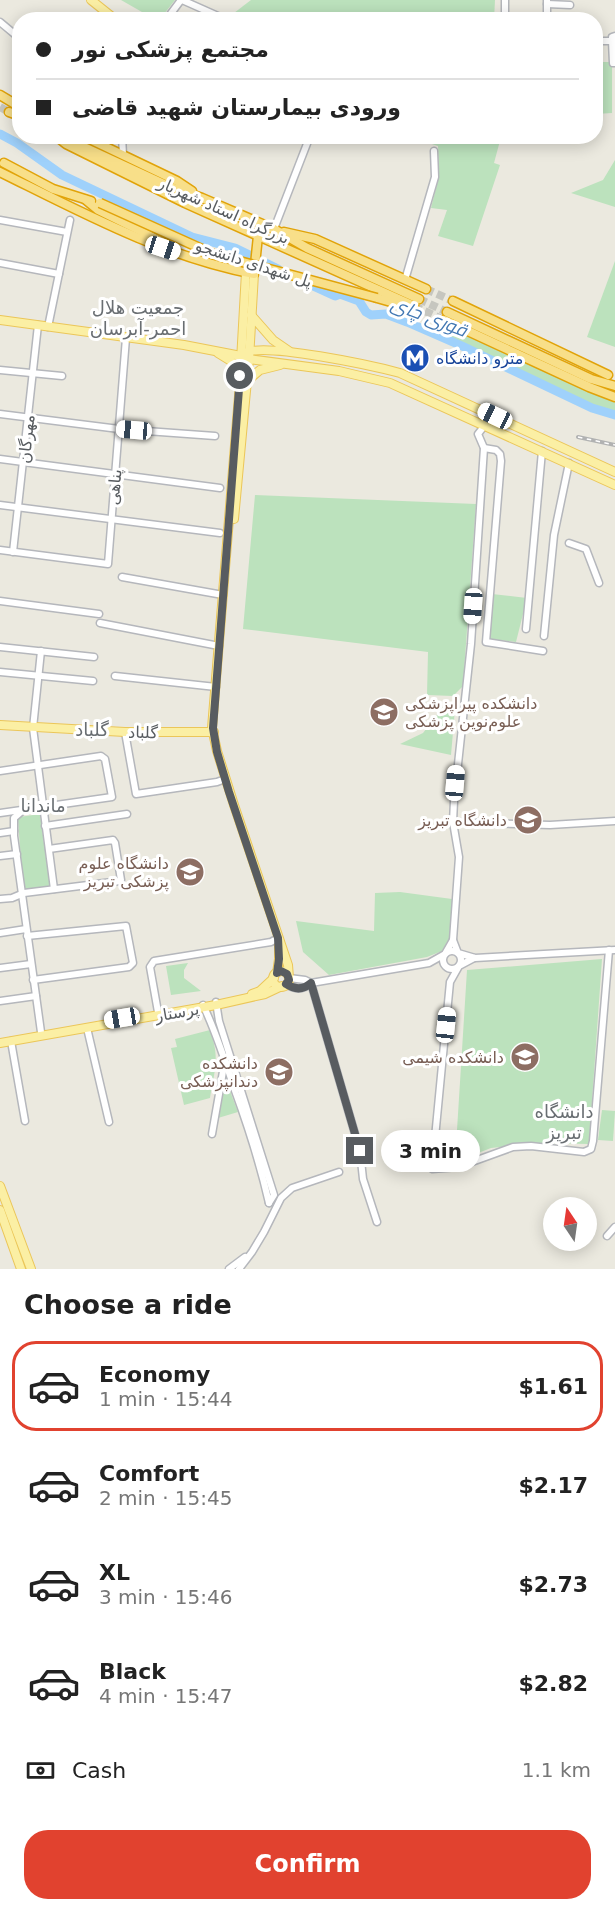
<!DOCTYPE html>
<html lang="en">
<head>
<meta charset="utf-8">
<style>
	body { margin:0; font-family:"DejaVu Sans",Cairo,sans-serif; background:#f2f2f2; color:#222; height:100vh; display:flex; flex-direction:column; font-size:22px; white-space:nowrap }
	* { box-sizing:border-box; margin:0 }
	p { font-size:20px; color:#767676 }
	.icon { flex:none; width:33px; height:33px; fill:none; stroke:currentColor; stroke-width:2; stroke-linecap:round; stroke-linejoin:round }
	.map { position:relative; height:1269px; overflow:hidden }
	.sheet { display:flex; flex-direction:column; background:#fff; flex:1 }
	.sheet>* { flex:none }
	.banner { position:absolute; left:12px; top:12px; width:591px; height:132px; border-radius:24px; box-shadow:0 3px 15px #0003; display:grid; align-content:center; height:132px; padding:0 24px; background:#fff }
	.needle { width:39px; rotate:347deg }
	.tools { position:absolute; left:543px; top:1197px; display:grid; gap:12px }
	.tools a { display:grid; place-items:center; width:54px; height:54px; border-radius:50%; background:#fff; box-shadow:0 3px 15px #0003; font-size:30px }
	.end { position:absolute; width:27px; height:27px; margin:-14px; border:8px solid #585c60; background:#fff; box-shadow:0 0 0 3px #fff }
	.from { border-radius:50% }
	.bubble { position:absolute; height:42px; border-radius:21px; background:#fff; box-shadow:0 3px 15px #0003; font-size:20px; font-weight:700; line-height:42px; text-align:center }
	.car { position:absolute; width:18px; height:36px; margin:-18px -9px; border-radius:8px; box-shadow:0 0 4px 2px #0007; background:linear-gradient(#fff 24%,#345 0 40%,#fff 0 76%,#345 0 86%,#fff 0) }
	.banner b { display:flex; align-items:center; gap:21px; height:57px; font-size:22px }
	.banner b+b { border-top:2px solid #e0e0e0 }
	.banner i { width:15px; height:15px; background:#222 }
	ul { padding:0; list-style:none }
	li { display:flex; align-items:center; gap:18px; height:90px; margin:0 12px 9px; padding:0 12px; border:3px solid transparent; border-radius:24px }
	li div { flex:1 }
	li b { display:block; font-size:22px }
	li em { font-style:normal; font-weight:700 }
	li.current { border-color:#e1422f }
	li>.icon { width:54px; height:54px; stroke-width:1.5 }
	h2 { padding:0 24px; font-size:27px; line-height:72px }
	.pay { display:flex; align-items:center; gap:15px; height:66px; padding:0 24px; font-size:22px }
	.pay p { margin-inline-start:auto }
	.primary-button { display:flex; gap:12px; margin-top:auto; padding:12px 24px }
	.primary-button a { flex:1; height:69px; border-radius:24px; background:#e1422f; color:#fff; font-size:24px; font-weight:700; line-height:69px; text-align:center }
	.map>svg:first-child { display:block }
</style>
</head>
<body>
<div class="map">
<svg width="615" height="1269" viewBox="0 0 615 1269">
	<rect width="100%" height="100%" fill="#ebe9df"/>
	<g fill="#bce2bd">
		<polygon points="121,0 175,0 160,19 156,20"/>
		<polygon points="251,0 495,0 494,20 250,20 234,13"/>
		<polygon points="596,62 612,62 612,113 596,114"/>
		<polygon points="410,137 501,137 494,163 500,165 473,246 438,236 447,210 431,208 439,176 438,146"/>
		<polygon points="615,160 615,207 571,193 603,180"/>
		<polygon points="615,261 615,347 587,337"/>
		<polygon points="445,326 457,329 615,400 615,413 594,407 449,337"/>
		<polygon points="255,495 476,504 463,686 453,696 427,695 428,652 243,629"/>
		<polygon points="492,594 527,598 516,642 490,639"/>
		<polygon points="443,707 455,709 451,755 400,744 423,733"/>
		<polygon points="40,814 50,887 23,890 18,819 19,817"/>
		<polygon points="400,892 452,899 450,937 442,951 427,957 329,975 303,952 296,921 374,931 375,893"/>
		<polygon points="602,959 589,1144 539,1143 491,1148 455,1162 467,970"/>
		<polygon points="188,963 184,970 184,978 201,991 171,995 166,966"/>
		<path d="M210 1030C220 1058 215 1069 210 1098L184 1105 171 1048 177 1047 175 1039Z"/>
		<polygon points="225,1078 238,1112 218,1118"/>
		<polygon points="602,1110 615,1111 613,1141 598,1140"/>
	</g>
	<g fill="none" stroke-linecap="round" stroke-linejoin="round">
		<g stroke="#9fd1fb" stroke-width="9">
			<polyline points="0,134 17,143 62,175 192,237 235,248 278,269"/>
			<polyline points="300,280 335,296 340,294 359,301 366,312 371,315 386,314 407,322 462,346 592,408 615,415"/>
		</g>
		<g stroke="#c6c6bf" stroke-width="8" stroke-dasharray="8 4" stroke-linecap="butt">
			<polyline points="0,107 9,112"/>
			<polyline points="426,289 453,301"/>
			<polyline points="419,299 447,312"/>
			<polyline points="414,306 444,320"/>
		</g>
		<g stroke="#b5b7bc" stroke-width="9">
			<g id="minor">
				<polyline points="182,0 227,20"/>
				<polyline points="505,0 505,20"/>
				<polyline points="547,4 570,5"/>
				<polyline points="505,19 547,20"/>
				<polyline points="547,19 547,0"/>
				<polyline points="166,20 181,0"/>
				<polyline points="0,22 18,37"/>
				<polyline points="596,41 612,41 612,37 615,36"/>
				<polyline points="612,41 613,63 615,63"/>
				<polyline points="122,136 123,155"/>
				<polyline points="296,136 309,138"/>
				<polyline points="0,220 67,232"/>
				<polyline points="274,229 310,136"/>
				<polyline points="0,263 59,274"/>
				<polyline points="405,280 435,177 434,151"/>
				<polyline points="48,327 70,220"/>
				<polyline points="0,370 62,376"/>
				<polyline points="0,414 119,429 215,436"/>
				<polyline points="485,425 478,434 484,448 471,644 454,801 453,822 459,857 453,940 458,953 475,958 615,950"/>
				<polyline points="484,448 496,450 500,454 501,461 486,642 543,651"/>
				<polyline points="0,459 220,488"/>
				<polyline points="0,505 220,533"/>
				<polyline points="569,543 586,549 599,583"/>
				<polyline points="0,550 108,564 126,338"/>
				<polyline points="13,552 38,325"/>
				<polyline points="122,577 223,595"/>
				<polyline points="0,601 99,614"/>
				<polyline points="100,623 219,646"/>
				<polyline points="526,629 542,451"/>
				<polyline points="544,636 554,535 569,463"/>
				<polyline points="0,647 94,657"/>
				<polyline points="41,651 33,728 54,889"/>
				<polyline points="0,672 93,681"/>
				<polyline points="115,676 216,687"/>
				<polyline points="125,732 136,794 217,782 225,779"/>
				<polyline points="0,771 101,756 105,759 112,797 0,813"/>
				<polyline points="22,811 14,818 14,836 41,1032"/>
				<polyline points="453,822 550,825 615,821"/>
				<polyline points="45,826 127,814"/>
				<polyline points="0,833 14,831"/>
				<polyline points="0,856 17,854"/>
				<polyline points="0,899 12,898 24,893 120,881 121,880 115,843 113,840 49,849"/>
				<polyline points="0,933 26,929"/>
				<polyline points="27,936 126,926 133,963 129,967 33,980"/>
				<circle cx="452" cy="960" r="9"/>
				<polyline points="474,958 459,966 450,982 432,1169 458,1167 513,1147 531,1146 584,1152 591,1149 593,1141 609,950"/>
				<polyline points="0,968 31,964"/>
				<polyline points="289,978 305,980 311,983"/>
				<polyline points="311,983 360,1151 363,1179 377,1222"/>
				<path d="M286 984C295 990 303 990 311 983L429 963 445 954 453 940"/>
				<polyline points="0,1001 36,996"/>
				<polyline points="216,1002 219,1021 274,1195 269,1203"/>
				<path d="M203 1005C216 1032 225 1060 234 1088 248 1126 260 1164 269 1203"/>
				<polyline points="158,1012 150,967 154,961 271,942 278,938"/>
				<polyline points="87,1028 109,1122"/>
				<polyline points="11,1041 25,1121"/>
				<polyline points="212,1134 225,1060"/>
				<polyline points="607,1236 615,1227"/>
				<polyline points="229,1269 245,1257"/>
				<polyline points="239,1269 252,1252 264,1232 281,1198 292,1188 339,1172"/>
			</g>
		</g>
		<g stroke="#ebc659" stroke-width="10">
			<g id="major">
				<polyline points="91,0 116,20"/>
				<polyline points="246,272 239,396 212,728 217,751 234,805 288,965 289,978"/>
				<polyline points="251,315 273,340 289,351"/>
				<polyline points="0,320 184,345 241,356 249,359 339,371 390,383 615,485"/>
				<polyline points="218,353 231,361 239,373"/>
				<path d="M245 353C264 342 374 366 400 373L615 472"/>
				<polyline points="247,381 260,370 280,365"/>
				<polyline points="234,519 249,359 254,274"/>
				<polyline points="0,725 125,732 214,732"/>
				<circle cx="281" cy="979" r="8"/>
				<polyline points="277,973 279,959 279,946"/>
				<polyline points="252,994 260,991 274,978"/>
				<polyline points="0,1043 216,1005 265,994 282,986"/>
				<polyline points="0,1186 31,1269"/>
				<polyline points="0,1210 21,1269"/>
			</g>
		</g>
		<g stroke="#e1a309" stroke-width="11">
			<g id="highway">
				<polyline points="0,95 20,107"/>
				<polyline points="9,112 20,116"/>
				<polyline points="56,136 66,144 185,203 414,306"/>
				<polyline points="83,136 177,181 192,191"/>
				<polyline points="75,143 168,186 202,198 274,229 307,248 419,299"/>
				<polyline points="4,163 53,189 91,201"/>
				<path d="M0 172C81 212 164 257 254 274L258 236"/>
				<polyline points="86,200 98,210 167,244"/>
				<polyline points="284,232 315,239 426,289"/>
				<polyline points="377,298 398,304"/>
				<polyline points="453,301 608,375"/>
				<polyline points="447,312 591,379 615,386"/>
				<polyline points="444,320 589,387 615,397"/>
			</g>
		</g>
		<use href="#minor" stroke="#fff" stroke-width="6"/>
		<use href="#major" stroke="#fbefa4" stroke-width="8"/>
		<use href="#highway" stroke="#f8df89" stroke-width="8"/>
		<g stroke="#b1b2b2" stroke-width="4">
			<polyline id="rail" points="578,437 615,445"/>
		</g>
		<use href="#rail" stroke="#fff" stroke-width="1.5" stroke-dasharray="4.5" stroke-linecap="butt"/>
		<g stroke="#e1a309" stroke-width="11" stroke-linecap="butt">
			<polyline id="highway-bridge" points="100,203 213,254 377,298"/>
		</g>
		<use href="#highway-bridge" stroke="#f8df89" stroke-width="8"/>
	</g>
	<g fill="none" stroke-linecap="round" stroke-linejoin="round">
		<path stroke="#585c60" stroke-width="8" d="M240 376 213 728 217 752 229 792 278 938 279 959 277 973 281 971 287 974 289 980 286 984C295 990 303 990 311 983L360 1151"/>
	</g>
	<defs>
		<g id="metro-disc" transform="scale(1.5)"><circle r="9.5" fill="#1a4fb4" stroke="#fff"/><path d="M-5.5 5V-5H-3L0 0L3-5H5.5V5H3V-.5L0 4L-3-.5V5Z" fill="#fff"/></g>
		<g id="university-disc" transform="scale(1.5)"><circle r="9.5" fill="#8d6e63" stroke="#fff"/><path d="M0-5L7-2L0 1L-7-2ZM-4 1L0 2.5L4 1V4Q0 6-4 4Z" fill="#fff"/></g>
	</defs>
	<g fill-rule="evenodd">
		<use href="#metro-disc" x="415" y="358"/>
		<use href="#university-disc" x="384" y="712"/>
		<use href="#university-disc" x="528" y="820"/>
		<use href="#university-disc" x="190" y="872"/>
		<use href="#university-disc" x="525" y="1057"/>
		<use href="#university-disc" x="279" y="1072"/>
	</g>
	<g text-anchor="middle" stroke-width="6" stroke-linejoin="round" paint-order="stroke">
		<g font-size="16" fill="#585c60" stroke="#fff">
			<text transform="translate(224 210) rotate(24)" y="6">بزرگراه استاد شهریار</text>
			<text transform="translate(254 263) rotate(18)" y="6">پل شهدای دانشجو</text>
			<text transform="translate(26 439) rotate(-84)" y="6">مهرگان</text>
			<text transform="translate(114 487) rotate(-85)" y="6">پناهی</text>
			<text transform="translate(143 732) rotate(1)" y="6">گلباد</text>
			<text transform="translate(177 1012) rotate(-10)" y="6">پرستار</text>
		</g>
		<g font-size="16" fill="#164399" stroke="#fff" text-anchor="start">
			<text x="436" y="364">مترو دانشگاه</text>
		</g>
		<g font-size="16" fill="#785e54" stroke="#fff" text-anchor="end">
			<text x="405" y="709" text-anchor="start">دانشکده پیراپزشکی<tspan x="405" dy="18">علوم‌نوین پزشکی</tspan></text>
			<text x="507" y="826">دانشگاه تبریز</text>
			<text x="169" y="869">دانشگاه علوم<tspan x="169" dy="18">پزشکی تبریز</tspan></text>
			<text x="504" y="1063">دانشکده شیمی</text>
			<text x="258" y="1069">دانشکده<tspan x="258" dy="18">دندانپزشکی</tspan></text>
		</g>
		<g font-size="18" fill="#696e72" stroke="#fff">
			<text x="138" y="314">جمعیت هلال<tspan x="138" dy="21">احمر-آبرسان</tspan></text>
			<text x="92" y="736">گلباد</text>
			<text x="43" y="812">ماندانا</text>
			<text x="564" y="1118">دانشگاه<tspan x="564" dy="21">تبریز</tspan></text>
		</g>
		<g font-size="18" font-style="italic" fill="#4177b3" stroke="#fff">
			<text transform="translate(429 317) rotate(21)" y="6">قوری چای</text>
		</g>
	</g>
</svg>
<div class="tools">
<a><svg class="needle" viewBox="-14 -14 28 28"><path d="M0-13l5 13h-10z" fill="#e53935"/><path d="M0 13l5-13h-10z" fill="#767676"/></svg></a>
</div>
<i class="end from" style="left:240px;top:376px"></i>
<i class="end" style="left:360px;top:1151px"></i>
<div class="bubble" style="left:381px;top:1130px;width:99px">3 min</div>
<i class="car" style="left:163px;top:248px;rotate:108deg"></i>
<i class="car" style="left:495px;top:416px;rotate:295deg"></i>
<i class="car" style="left:134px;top:430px;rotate:275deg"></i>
<i class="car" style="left:473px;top:606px;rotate:184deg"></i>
<i class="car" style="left:455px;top:783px;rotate:5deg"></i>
<i class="car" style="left:122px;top:1018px;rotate:260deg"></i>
<i class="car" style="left:446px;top:1025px;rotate:6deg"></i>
<div class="banner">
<b><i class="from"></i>مجتمع پزشکی نور</b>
<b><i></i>ورودی بیمارستان شهید قاضی</b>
</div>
</div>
<section class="sheet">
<h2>Choose a ride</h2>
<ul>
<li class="current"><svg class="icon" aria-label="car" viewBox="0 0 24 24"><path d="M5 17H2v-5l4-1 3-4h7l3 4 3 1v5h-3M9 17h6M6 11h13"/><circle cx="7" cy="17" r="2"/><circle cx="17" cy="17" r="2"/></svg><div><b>Economy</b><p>1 min · 15:44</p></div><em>$1.61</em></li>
<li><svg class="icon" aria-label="car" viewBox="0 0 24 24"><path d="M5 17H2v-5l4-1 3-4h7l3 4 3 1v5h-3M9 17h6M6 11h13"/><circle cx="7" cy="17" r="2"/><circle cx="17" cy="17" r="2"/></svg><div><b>Comfort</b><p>2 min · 15:45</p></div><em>$2.17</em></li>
<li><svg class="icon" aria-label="car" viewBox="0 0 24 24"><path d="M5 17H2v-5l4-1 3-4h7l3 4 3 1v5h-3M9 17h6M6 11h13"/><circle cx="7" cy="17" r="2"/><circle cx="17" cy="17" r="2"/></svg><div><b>XL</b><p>3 min · 15:46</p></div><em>$2.73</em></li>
<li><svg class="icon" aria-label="car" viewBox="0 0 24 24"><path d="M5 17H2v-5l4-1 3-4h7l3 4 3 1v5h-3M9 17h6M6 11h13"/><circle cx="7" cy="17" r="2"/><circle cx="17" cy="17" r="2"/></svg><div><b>Black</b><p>4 min · 15:47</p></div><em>$2.82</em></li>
</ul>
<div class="pay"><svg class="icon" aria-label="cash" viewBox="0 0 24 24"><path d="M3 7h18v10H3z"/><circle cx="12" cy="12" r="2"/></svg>Cash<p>1.1 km</p></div>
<div class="primary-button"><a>Confirm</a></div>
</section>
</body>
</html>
